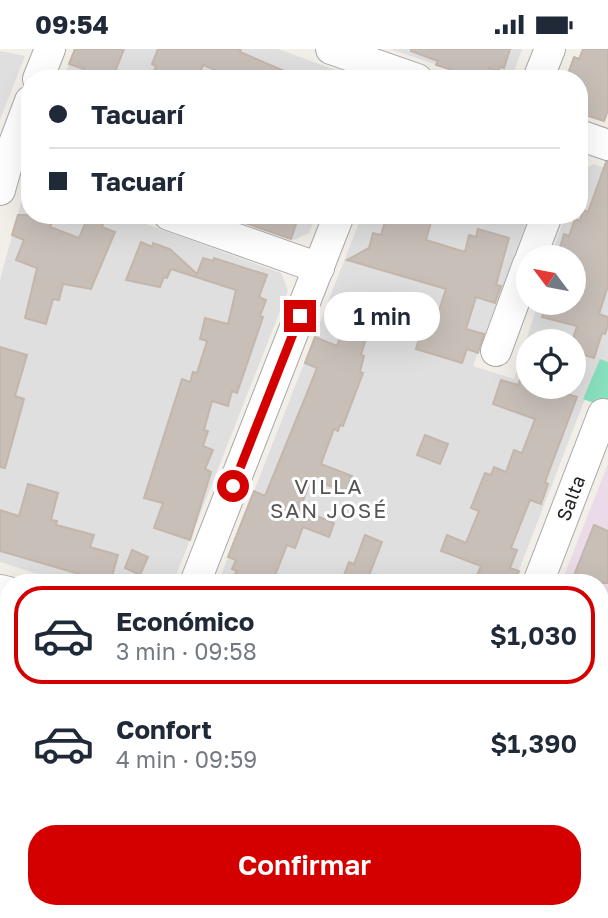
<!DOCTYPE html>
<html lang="es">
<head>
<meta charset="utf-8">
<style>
	body { margin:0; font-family:"Golos Text",sans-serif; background:#f6f6f7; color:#1f2937; height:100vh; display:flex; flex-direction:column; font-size:26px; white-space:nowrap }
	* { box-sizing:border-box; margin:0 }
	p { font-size:23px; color:#747a83 }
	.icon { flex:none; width:38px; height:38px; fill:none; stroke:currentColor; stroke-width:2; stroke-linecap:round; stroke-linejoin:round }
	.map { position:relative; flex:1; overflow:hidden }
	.details { position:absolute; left:0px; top:525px; width:609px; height:345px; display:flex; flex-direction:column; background:#fff; border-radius:28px 28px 0 0; box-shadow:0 7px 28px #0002 }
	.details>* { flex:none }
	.top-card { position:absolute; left:21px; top:21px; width:567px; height:154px; border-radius:28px; box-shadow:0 7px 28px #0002; display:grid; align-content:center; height:154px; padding:0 28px; background:#fff }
	.needle { width:46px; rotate:302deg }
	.tools { position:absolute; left:516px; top:196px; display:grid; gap:14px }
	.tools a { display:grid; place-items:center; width:70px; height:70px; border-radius:50%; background:#fff; box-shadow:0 7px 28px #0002; font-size:35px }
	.end { position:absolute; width:32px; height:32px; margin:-16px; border:9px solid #d40000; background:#fff; box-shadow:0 0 0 4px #fff }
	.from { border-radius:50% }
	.bubble { position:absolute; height:49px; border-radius:24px; background:#fff; box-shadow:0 7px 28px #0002; font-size:23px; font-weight:600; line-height:49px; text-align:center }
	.top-card b { display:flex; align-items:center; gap:24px; height:66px; font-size:26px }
	.top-card b+b { border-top:2px solid #e0e1e3 }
	.top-card i { width:18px; height:18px; background:#1f2937 }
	ul { padding:12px 0 0; list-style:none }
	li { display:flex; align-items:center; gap:21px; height:98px; margin:0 14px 10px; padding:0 14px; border:4px solid transparent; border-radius:28px }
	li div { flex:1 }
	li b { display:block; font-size:26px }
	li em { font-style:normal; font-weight:600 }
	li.active { border-color:#d40000 }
	li>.icon { width:63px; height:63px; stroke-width:1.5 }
	.button { display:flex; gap:14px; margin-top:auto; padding:14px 28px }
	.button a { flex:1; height:80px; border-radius:28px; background:#d40000; color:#fff; font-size:28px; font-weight:600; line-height:80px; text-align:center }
	.status { display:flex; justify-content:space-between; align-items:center; height:49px; padding:0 35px; background:#fff; direction:ltr }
	.status svg { height:19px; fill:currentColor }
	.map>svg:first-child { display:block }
</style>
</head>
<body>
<div class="status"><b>09:54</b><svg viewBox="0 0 49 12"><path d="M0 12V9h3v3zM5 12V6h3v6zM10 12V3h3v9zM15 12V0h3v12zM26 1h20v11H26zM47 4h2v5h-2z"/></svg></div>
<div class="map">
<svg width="608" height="869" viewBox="0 0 608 869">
	<rect width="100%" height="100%" fill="#f2efe9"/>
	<g fill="#e0dfdf" fill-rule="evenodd">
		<polygon points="75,0 278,0 360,30 63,30"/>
		<polygon points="390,0 522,0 512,28 506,30 479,30"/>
		<polygon points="0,2 25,7 0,71"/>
		<path d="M594 115 608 120V313L600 311 514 534H218L362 166H529L473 317 514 330 538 254H574V208H550L566 166H579V131L583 120ZM528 292H574V338H528Z"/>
		<polygon points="30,137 30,166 121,166 281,224 288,242 173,534 66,534 0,513 0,231 25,139"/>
		<polygon points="221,166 316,166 309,184 294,191"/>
		<polygon points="0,566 9,569 9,654 0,651"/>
		<polygon points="600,787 608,790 608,869 517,869 507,861 600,861"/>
		<polygon points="9,798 9,861 64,861 57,869 0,869 0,811"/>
	</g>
	<polygon fill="#ebdbe8" points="608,415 608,707 600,728 600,534 561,534"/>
	<g fill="#88e0be">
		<polygon points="600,310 608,313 608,359 583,350"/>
		<polygon points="64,861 507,861 517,869 57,869"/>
	</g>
	<g fill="#c7bfb8" stroke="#c4b6ab" stroke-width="2">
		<polygon points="75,0 124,0 112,30 80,30 84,20 69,15"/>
		<polygon points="158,0 241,0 240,3 303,30 237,30 203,16 197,30 151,30 156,17 152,15"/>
		<polygon points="411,0 510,0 504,19 500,18 498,22 489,19 485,29 475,26 475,28 436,16 438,12 411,2"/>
		<polygon points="583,0 608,0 608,61 604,72 579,64 579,30 566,30 574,8 579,10"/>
		<polygon points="606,113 608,113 608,237 599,265 608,268 608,276 605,285 602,284 594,309 574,303 574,286 577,277 542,268 546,254 574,254 574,208 557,208 564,185 569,187 575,170 580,172 583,161 588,163"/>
		<polygon points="18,166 55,166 50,178 79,189 89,166 104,172 102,178 115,183 91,240 63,235 59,251 53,250 46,275 25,269 37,219 16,211 24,191 12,186"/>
		<polygon points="228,166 299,166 291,190 228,168"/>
		<polygon points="387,166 433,166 426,191 465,203 469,186 476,188 478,180 509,189 496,236 501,237 495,254 476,248 466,280 484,285 479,300 478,304 467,300 462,314 416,300 419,290 400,284 408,263 436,271 446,240 347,211 369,199 373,184 381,186"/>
		<polygon points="141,193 152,198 153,194 170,200 197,225 203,209 213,212 214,209 267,226 259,248 266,251 260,267 263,268 237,344 232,342 228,357 212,352 204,381 208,382 203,397 213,401 205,420 211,423 190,491 154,479 163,454 144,449 182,330 190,333 193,323 197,324 207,292 200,290 205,269 228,275 236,241 171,220 167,229 164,228 160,238 126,231"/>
		<polygon points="354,247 374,253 372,261 374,262 361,306 364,307 360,323 363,324 343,377 340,376 338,382 334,380 321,415 352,427 346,443 311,430 300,460 334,474 329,488 303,478 295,499 287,496 272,534 258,534 235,525 237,522 232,520 236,511 228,508 254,442 265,447 307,344 317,319 305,314 315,288 337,297"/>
		<polygon points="0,298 27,306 15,347 24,350 5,419 0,418"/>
		<polygon points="501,331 518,336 520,331 528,334 528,338 542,338 577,348 545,433 548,435 541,455 530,451 511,499 517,501 510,519 519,522 514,534 474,534 481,517 441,502 447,486 466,494 479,462 471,459 485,424 491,426 494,418 506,423 514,401 522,404 535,370 493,355"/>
		<polygon points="425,386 448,395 440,415 417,406"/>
		<polygon points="28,435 58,444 51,471 57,472 56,476 94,486 90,498 118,506 110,534 0,502 0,461 19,467"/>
		<polygon points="594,476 608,482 608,534 571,534"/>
		<polygon points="365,486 382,493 366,534 341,534 349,513 354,515"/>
		<polygon points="132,501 148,508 140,526 125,519"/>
	</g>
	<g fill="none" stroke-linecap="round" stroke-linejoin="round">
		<g stroke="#a9a9a9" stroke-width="32">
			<g id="minor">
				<polyline points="331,0 417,30"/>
				<polyline points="38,30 50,0"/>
				<polyline points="538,30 550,0"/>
				<polyline points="579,86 608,96"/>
				<polyline points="0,141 10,105 30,52"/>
				<polyline points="169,166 319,219"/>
				<polyline points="531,208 547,166"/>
				<polyline points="496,302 528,215"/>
				<polyline points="195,534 339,166"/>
				<path id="s1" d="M538 534 603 365"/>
				<polyline points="0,541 9,543"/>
				<polyline points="600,762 608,765"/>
			</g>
		</g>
		<use href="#minor" stroke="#fff" stroke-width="30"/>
	</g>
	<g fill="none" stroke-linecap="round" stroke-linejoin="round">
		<polyline stroke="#d40000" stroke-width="9" points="233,437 300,267"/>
	</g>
	<g text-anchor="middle" stroke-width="6" stroke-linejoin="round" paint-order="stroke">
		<g font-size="19" fill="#222" stroke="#fff">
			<text dy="7" stroke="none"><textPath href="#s1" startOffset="91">Salta</textPath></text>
		</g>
		<g font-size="21" letter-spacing="2" fill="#555" stroke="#fff">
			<text x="329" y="445">VILLA<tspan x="329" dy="24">SAN JOSÉ</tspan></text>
		</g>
	</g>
</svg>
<div class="tools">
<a><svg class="needle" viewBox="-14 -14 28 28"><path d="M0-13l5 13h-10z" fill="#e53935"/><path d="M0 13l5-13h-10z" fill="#747a83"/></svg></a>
<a><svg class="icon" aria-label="locate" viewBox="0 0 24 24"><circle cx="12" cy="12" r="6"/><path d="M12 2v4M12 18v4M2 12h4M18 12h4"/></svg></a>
</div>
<i class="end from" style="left:233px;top:437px"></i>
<i class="end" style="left:300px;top:267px"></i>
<div class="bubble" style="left:324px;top:243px;width:116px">1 min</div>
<div class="top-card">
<b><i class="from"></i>Tacuarí</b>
<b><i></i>Tacuarí</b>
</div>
<section class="details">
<ul>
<li class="active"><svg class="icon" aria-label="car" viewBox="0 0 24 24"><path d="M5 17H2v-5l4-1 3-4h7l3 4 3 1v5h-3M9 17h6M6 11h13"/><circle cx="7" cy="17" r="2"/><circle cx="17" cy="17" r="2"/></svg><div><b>Económico</b><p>3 min · 09:58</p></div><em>$1,030</em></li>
<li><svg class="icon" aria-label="car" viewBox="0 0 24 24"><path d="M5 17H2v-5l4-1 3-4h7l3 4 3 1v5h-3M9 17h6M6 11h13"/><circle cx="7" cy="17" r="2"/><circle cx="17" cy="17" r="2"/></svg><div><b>Confort</b><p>4 min · 09:59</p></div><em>$1,390</em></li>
</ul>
<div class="button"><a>Confirmar</a></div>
</section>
</div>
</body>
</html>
